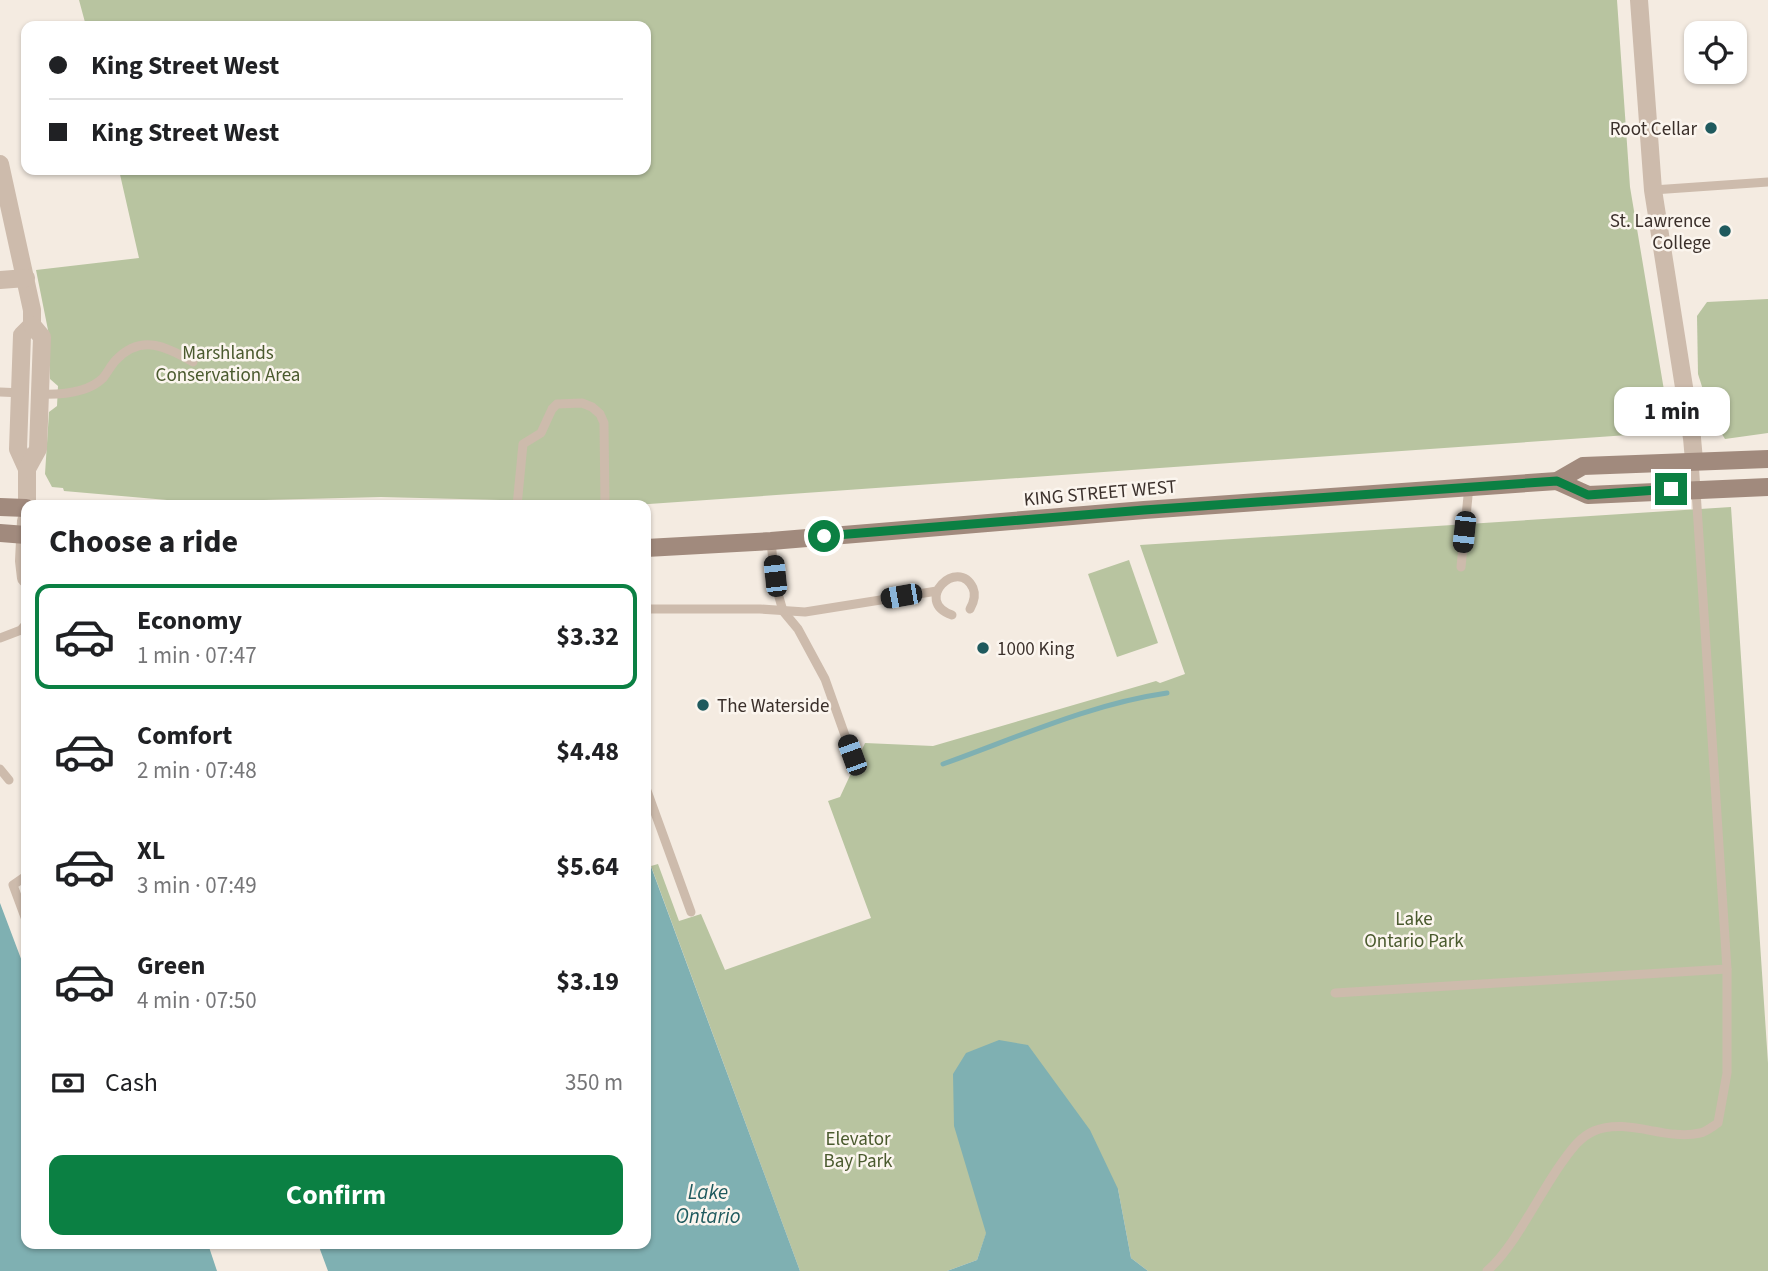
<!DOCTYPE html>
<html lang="en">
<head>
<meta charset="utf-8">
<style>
	body { margin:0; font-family:"Source Sans 3",sans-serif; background:#f2f2f2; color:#202124; height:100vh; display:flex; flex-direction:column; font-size:26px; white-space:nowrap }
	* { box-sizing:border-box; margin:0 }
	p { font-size:23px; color:#757577 }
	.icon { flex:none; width:38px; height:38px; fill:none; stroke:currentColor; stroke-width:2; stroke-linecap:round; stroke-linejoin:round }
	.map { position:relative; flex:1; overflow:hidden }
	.drawer { position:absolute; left:21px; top:500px; width:630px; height:749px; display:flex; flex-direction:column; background:#fff; border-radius:14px; box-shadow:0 2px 5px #0004 }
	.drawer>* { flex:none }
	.top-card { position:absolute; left:21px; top:21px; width:630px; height:154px; border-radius:14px; box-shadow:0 2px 5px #0004; display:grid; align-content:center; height:154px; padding:0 28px; background:#fff }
	.fabs { position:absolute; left:1684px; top:21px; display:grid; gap:14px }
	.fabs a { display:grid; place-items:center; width:63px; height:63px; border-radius:14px; background:#fff; box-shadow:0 2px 5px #0004; font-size:35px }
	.end { position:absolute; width:32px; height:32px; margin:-16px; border:9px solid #0b8043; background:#fff; box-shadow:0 0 0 4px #fff }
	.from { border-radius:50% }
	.bubble { position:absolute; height:49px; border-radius:14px; background:#fff; box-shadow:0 2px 5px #0004; font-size:23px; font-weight:700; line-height:49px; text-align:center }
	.car { position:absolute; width:21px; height:42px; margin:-21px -10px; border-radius:9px; box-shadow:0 0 5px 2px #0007; background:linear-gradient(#222 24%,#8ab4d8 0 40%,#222 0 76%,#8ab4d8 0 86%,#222 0) }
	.top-card b { display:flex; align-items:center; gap:24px; height:66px; font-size:26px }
	.top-card b+b { border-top:2px solid #e0e0e0 }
	.top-card i { width:18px; height:18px; background:#202124 }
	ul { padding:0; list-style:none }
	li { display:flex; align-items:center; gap:21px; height:105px; margin:0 14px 10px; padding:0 14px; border:4px solid transparent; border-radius:14px }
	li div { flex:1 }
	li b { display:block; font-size:26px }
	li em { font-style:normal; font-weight:700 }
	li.active { border-color:#0b8043 }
	li>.icon { width:63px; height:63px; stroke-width:1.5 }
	h2 { padding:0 28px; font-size:32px; line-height:84px }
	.pay { display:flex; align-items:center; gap:18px; height:77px; padding:0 28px; font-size:26px }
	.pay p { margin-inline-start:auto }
	.primary-button { display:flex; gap:14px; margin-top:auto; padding:14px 28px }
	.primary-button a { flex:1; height:80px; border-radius:14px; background:#0b8043; color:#fff; font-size:28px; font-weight:700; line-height:80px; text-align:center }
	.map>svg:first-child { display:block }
</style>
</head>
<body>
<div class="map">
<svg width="1768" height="1271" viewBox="0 0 1768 1271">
	<rect width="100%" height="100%" fill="#f4ebe1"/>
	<g fill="#b8c4a0">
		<polygon points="79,0 1617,0 1630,187 1671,432 649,504 381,497 190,502 64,491 63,488 52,487 45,474 49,412 57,406 58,386 50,379 49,335 36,270 139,258 119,170 646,170 646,26 86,26"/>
		<polygon points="1768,299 1768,433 1725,439 1712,418 1698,374 1697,316 1707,302"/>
		<polygon points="1731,507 1768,1063 1768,1271 1148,1271 1131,1258 1118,1189 986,1234 977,1260 947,1271 800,1271 651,866 658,864 679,921 701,914 725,970 871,918 828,801 840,797 865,743 933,746 1156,681 1160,683 1185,674 1140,545"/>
		<polygon points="1129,560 1158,643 1117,657 1088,574"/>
	</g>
	<g fill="#7fb0b2">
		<polygon points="646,853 800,1271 328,1271 318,1244 646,1244"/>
		<polygon points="0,903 26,972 26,1244 208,1244 217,1271 0,1271"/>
		<polygon points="999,1040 1028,1045 1090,1130 1118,1189 1131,1258 1148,1271 947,1271 977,1260 986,1233 954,1126 953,1074 966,1053"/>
	</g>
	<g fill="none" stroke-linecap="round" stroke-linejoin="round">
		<path stroke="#7fb0b2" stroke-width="5" d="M943 764C1016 738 1090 704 1167 693"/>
		<g stroke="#cdbbac" stroke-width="9">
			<polyline points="1653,190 1768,182"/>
			<polyline points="0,392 23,393"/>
			<path d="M37 394C58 395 87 394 103 378 108 372 111 365 116 360 141 334 166 346 193 362"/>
			<polyline points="517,506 523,444 541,433 552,409 557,404 582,403 592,407 600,414 604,423 605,506"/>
			<polyline points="771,541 775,583 783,611 798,629 825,679 852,755 857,757"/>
			<polyline points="1461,567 1469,486"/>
			<polyline points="646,609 760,609 805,612 937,591"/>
			<path d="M952 615C912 601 958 556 973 588 976 595 974 602 970 609"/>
			<polyline points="0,638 21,630 26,624"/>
			<polyline points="0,769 9,780"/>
			<polyline points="646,788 691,912"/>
			<polyline points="26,876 13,885 26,920"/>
			<polyline points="1335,993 1727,969"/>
			<path d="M1487 1271C1515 1247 1540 1192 1563 1161 1571 1150 1580 1137 1594 1131 1628 1117 1665 1141 1700 1133 1706 1132 1713 1126 1718 1123L1727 1073V969L1694 460"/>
		</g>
		<g stroke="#cdbbac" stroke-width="18">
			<polyline points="1639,0 1653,190 1692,438 1694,460"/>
			<polyline points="0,164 32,310 32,325 22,335 18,449 27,469 27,506"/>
			<polyline points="0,280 26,278"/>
			<polyline points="27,469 38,449 42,337 32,325"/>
			<polyline points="26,521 24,561 26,578"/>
		</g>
		<g stroke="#a18a7d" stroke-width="18">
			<polyline points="1557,481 1588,495 1768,487"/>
			<polyline points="0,507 26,508"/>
			<polyline points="0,533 26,535"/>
			<polyline points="646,548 771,541 1144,510 1557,481 1583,466 1768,459"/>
		</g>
	</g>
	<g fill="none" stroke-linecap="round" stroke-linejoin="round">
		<polyline stroke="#0b8043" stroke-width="9" points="824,536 1144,510 1557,481 1588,495 1671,489"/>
	</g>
	<g fill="#1f5a5e" stroke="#fbf5ee" stroke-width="2.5">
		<circle cx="1711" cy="128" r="7"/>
		<circle cx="1725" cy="231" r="7"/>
		<circle cx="983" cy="648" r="7"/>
		<circle cx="703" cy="705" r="7"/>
	</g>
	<g text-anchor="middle" stroke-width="5" stroke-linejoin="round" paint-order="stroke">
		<g font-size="19" fill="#3b302b" stroke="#fbf5ee" text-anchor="end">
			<text x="1697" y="135">Root Cellar</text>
			<text x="1711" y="227">St. Lawrence<tspan x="1711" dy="22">College</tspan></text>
			<text x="997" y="655" text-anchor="start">1000 King</text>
			<text x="717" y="712" text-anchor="start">The Waterside</text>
		</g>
		<g font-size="19" fill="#4a5a2e" stroke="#fbf5ee">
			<text x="228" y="359">Marshlands<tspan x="228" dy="22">Conservation Area</tspan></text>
			<text x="1414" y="925">Lake<tspan x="1414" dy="22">Ontario Park</tspan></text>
			<text x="858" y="1145">Elevator<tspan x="858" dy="22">Bay Park</tspan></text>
		</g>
		<g font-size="19" fill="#3b302b" stroke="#fbf5ee">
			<text transform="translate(1100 492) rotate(-5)" y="7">KING STREET WEST</text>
		</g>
		<g font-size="21" font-style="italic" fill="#1f5a5e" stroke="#fbf5ee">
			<text x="708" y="1199">Lake<tspan x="708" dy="24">Ontario</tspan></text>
		</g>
	</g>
</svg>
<div class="fabs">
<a><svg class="icon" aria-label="locate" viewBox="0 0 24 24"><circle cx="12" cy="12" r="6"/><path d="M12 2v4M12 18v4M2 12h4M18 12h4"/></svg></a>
</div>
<i class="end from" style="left:824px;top:536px"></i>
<i class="end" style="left:1671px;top:489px"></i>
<div class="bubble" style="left:1614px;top:387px;width:116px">1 min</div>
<i class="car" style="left:1464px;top:532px;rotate:186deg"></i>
<i class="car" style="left:775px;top:576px;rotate:354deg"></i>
<i class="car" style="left:901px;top:596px;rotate:260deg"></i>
<i class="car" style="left:852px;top:755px;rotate:340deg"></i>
<div class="top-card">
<b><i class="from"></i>King Street West</b>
<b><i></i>King Street West</b>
</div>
<section class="drawer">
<h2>Choose a ride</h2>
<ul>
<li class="active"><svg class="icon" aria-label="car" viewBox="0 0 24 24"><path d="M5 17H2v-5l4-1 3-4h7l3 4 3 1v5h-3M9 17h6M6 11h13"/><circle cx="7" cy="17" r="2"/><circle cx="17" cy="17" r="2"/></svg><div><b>Economy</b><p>1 min · 07:47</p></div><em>$3.32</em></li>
<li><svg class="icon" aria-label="car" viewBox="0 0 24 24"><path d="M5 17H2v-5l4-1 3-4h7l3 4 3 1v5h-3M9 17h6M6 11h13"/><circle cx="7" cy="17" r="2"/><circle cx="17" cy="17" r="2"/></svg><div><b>Comfort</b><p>2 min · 07:48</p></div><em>$4.48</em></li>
<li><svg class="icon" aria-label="car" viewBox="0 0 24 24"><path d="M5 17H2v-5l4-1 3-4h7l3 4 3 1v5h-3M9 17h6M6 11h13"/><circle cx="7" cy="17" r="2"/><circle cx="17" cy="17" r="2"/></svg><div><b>XL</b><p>3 min · 07:49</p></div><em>$5.64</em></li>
<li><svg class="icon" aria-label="car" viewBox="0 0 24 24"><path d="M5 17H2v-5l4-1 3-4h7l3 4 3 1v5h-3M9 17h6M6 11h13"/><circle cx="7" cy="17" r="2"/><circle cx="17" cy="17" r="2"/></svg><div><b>Green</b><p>4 min · 07:50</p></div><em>$3.19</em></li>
</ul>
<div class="pay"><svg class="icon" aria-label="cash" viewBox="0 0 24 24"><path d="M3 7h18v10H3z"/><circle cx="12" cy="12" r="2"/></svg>Cash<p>350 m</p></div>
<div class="primary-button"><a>Confirm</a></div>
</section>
</div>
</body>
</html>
